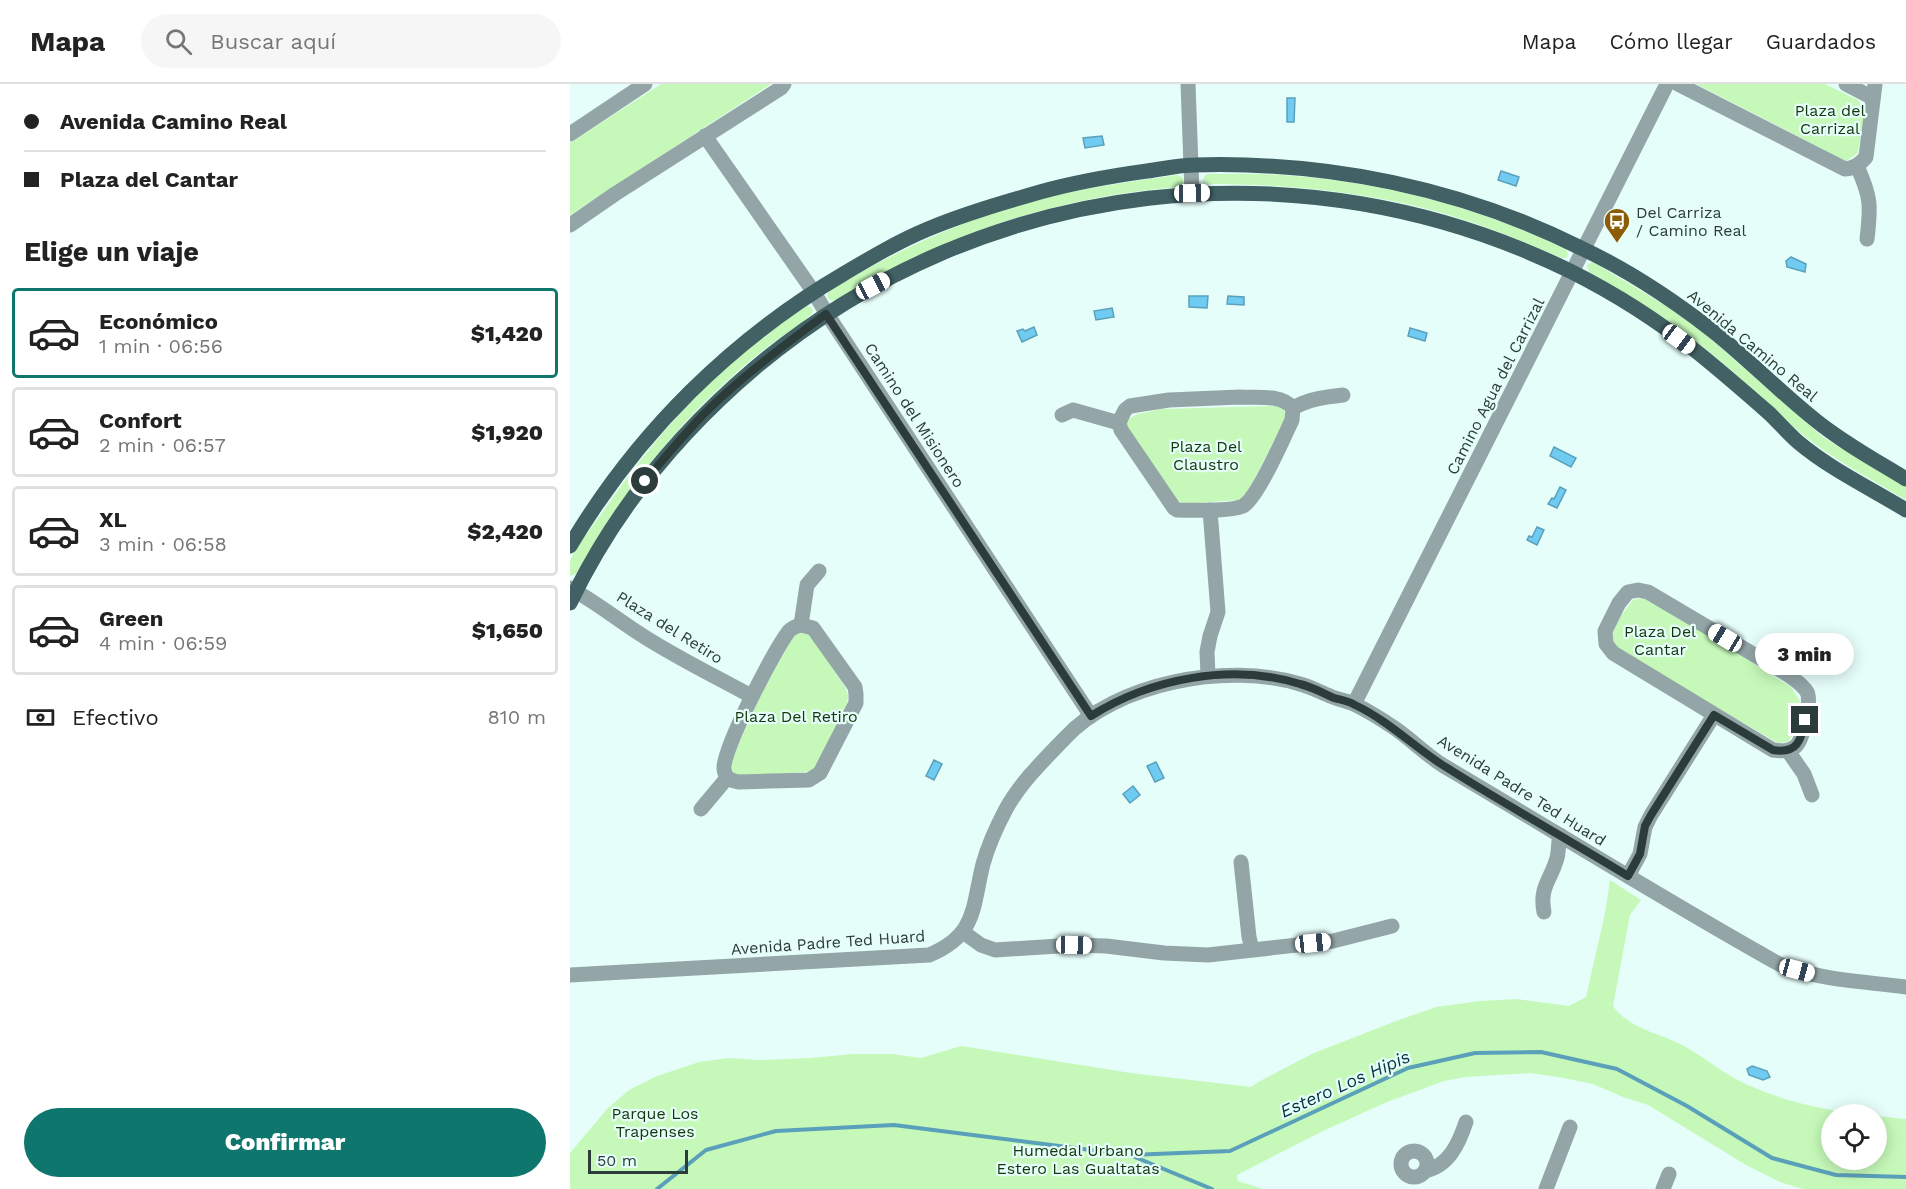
<!DOCTYPE html>
<html lang="es">
<head>
<meta charset="utf-8">
<style>
	body { margin:0; font-family:"Work Sans",sans-serif; background:#f6f6f6; color:#222; height:100vh; display:flex; flex-direction:column; font-size:22px; white-space:nowrap }
	* { box-sizing:border-box; margin:0 }
	p { font-size:20px; color:#767676 }
	.icon { flex:none; width:33px; height:33px; fill:none; stroke:currentColor; stroke-width:2; stroke-linecap:round; stroke-linejoin:round }
	.map { position:relative; flex:1; overflow:hidden }
	.drawer { display:flex; flex-direction:column; background:#fff; width:570px }
	.drawer>* { flex:none }
	.top-card { display:grid; align-content:center; height:132px; padding:0 24px; background:#fff }
	.buttons { position:absolute; left:1251px; top:1020px; display:grid; gap:12px }
	.buttons a { display:grid; place-items:center; width:66px; height:66px; border-radius:50%; background:#fff; box-shadow:0 3px 15px #0003; font-size:30px }
	.scale { position:absolute; left:18px; bottom:15px; width:100px; box-sizing:border-box; padding-left:6px; border:3px solid #2c3c3a; border-top:0; font-size:16px; line-height:21px; white-space:nowrap; color:#2c3c3a; -webkit-text-stroke:4px #e6fefa; paint-order:stroke }
	.end { position:absolute; width:27px; height:27px; margin:-14px; border:8px solid #2c3c3a; background:#fff; box-shadow:0 0 0 3px #fff }
	.from { border-radius:50% }
	.bubble { position:absolute; height:42px; border-radius:21px; background:#fff; box-shadow:0 3px 15px #0003; font-size:20px; font-weight:800; line-height:42px; text-align:center }
	.car { position:absolute; width:18px; height:36px; margin:-18px -9px; border-radius:8px; box-shadow:0 0 4px 2px #0007; background:linear-gradient(#fff 24%,#345 0 40%,#fff 0 76%,#345 0 86%,#fff 0) }
	.top-card b { display:flex; align-items:center; gap:21px; height:57px; font-size:22px }
	.top-card b+b { border-top:2px solid #e0e0e0 }
	.top-card i { width:15px; height:15px; background:#222 }
	ul { padding:0; list-style:none }
	li { display:flex; align-items:center; gap:18px; height:90px; margin:0 12px 9px; padding:0 12px; border:3px solid #e0e0e0; border-radius:6px }
	li div { flex:1 }
	li b { display:block; font-size:22px }
	li em { font-style:normal; font-weight:800 }
	li.active { border-color:#0f766e }
	li>.icon { width:54px; height:54px; stroke-width:1.5 }
	h2 { padding:0 24px; font-size:27px; line-height:72px }
	.pay { display:flex; align-items:center; gap:15px; height:66px; padding:0 24px; font-size:22px }
	.pay p { margin-inline-start:auto }
	.action { display:flex; gap:12px; margin-top:auto; padding:12px 24px }
	.action a { flex:1; height:69px; border-radius:36px; background:#0f766e; color:#fff; font-size:24px; font-weight:800; line-height:69px; text-align:center }
	header { display:flex; align-items:center; gap:36px; box-sizing:border-box; height:84px; padding:0 30px; background:#fff; border-bottom:2px solid #e0e0e0 }
	header strong { font-size:28px }
	nav { display:flex; gap:33px; margin-inline-start:auto; font-size:21px }
	.search { width:420px; height:54px; background:#f6f6f6; display:flex; align-items:center; gap:15px; box-sizing:border-box; padding:0 21px; border-radius:33px; color:#767676; font-size:22px }
	main { display:flex; flex:1; min-height:0 }
	.map>svg:first-child { display:block }
</style>
</head>
<body>
<header>
<strong>Mapa</strong>
<div class="search"><svg class="icon" aria-label="search" viewBox="0 0 24 24"><circle cx="10" cy="10" r="6"/><path d="M15 15l6 6"/></svg>Buscar aquí</div>
<nav><a>Mapa</a><a>Cómo llegar</a><a>Guardados</a></nav>
</header>
<main>
<section class="drawer">
<div class="top-card">
<b><i class="from"></i>Avenida Camino Real</b>
<b><i></i>Plaza del Cantar</b>
</div>
<h2>Elige un viaje</h2>
<ul>
<li class="active"><svg class="icon" aria-label="car" viewBox="0 0 24 24"><path d="M5 17H2v-5l4-1 3-4h7l3 4 3 1v5h-3M9 17h6M6 11h13"/><circle cx="7" cy="17" r="2"/><circle cx="17" cy="17" r="2"/></svg><div><b>Económico</b><p>1 min · 06:56</p></div><em>$1,420</em></li>
<li><svg class="icon" aria-label="car" viewBox="0 0 24 24"><path d="M5 17H2v-5l4-1 3-4h7l3 4 3 1v5h-3M9 17h6M6 11h13"/><circle cx="7" cy="17" r="2"/><circle cx="17" cy="17" r="2"/></svg><div><b>Confort</b><p>2 min · 06:57</p></div><em>$1,920</em></li>
<li><svg class="icon" aria-label="car" viewBox="0 0 24 24"><path d="M5 17H2v-5l4-1 3-4h7l3 4 3 1v5h-3M9 17h6M6 11h13"/><circle cx="7" cy="17" r="2"/><circle cx="17" cy="17" r="2"/></svg><div><b>XL</b><p>3 min · 06:58</p></div><em>$2,420</em></li>
<li><svg class="icon" aria-label="car" viewBox="0 0 24 24"><path d="M5 17H2v-5l4-1 3-4h7l3 4 3 1v5h-3M9 17h6M6 11h13"/><circle cx="7" cy="17" r="2"/><circle cx="17" cy="17" r="2"/></svg><div><b>Green</b><p>4 min · 06:59</p></div><em>$1,650</em></li>
</ul>
<div class="pay"><svg class="icon" aria-label="cash" viewBox="0 0 24 24"><path d="M3 7h18v10H3z"/><circle cx="12" cy="12" r="2"/></svg>Efectivo<p>810 m</p></div>
<div class="action"><a>Confirmar</a></div>
</section>
<div class="map">
<svg width="1336" height="1105" viewBox="0 0 1336 1105">
	<rect width="100%" height="100%" fill="#e6fefa"/>
	<g fill="#c6f9b9">
		<polygon points="91,0 201,0 0,131 0,59"/>
		<polygon points="1126,0 1255,0 1288,16 1295,26 1288,69 1276,77"/>
		<path d="M638 90C663 90 687 89 711 91 810 97 907 123 996 165L998 171 996 174H992C964 162 936 150 907 140 821 110 730 100 638 100L633 98 634 92Z"/>
		<path d="M608 91 613 94V100L611 103C486 112 371 151 266 217L260 216 257 212 259 207C331 163 408 129 491 110 529 102 569 96 608 91Z"/>
		<path d="M1023 178 1098 223 1134 249 1253 353 1336 403V416C1301 395 1264 376 1232 350 1205 328 1181 303 1154 280 1112 245 1067 215 1019 188L1017 183 1018 180Z"/>
		<path d="M236 222 240 223 243 226 241 231C228 242 213 251 200 261 179 276 160 294 141 312 87 364 43 426 6 490L0 492C0 488 0 483 0 479 2 467 24 440 32 429 86 350 154 274 236 222Z"/>
		<polygon points="706,322 714,326 716,334 676,411 669,416 613,420 607,417 556,343 558,335 568,330 591,325"/>
		<path d="M1073 514 1085 518 1221 603 1230 617 1224 649 1218 658 1208 659 1048 566C1045 562 1041 558 1041 552 1042 543 1057 524 1063 516Z"/>
		<polygon points="234,548 241,551 275,603 278,611 277,621 247,680 242,686 235,688 172,692 165,691 162,685 161,678 189,614 222,555 228,549"/>
		<path d="M1040 796 1071 816 1060 831 1043 922C1059 945 1090 949 1114 962 1131 971 1146 984 1164 994 1204 1015 1246 1025 1291 1030H1262V1076H1306L1307 1032 1336 1035V1105H1233L1210 1098 1176 1081 1078 1021 1053 1013 1023 1000 988 993 960 989 896 993 874 997 817 1018 753 1047 667 1091 668 1097 693 1105H0V1069L37 1025 59 1006 87 992 129 978 158 974 189 976 240 974 283 970H322L351 974 391 962 561 989 681 1003 690 997 744 969 826 937 866 923 910 917 946 915 999 922 1016 913 1035 829Z"/>
	</g>
	<g fill="#6fcbf1" stroke="#5ba0ba" stroke-width="1.5">
		<polygon points="717,14 725,14 724,38 717,38"/>
		<polygon points="532,52 534,61 515,64 513,54"/>
		<polygon points="931,87 949,93 946,102 928,96"/>
		<polygon points="1221,173 1236,180 1235,188 1217,183 1216,177"/>
		<polygon points="619,212 638,212 637,224 619,223"/>
		<polygon points="658,212 674,213 674,221 657,220"/>
		<polygon points="542,224 544,233 526,236 524,227"/>
		<polygon points="464,243 467,251 452,258 447,247 453,245 455,247"/>
		<polygon points="840,244 857,249 855,257 838,252"/>
		<polygon points="984,363 1006,374 1001,383 980,372"/>
		<polygon points="990,403 996,406 987,424 978,420 982,414 984,415"/>
		<polygon points="967,443 974,446 967,461 957,456 959,452 962,453"/>
		<polygon points="364,676 372,680 364,696 356,692"/>
		<polygon points="586,678 594,694 585,698 577,682"/>
		<polygon points="563,702 570,711 560,719 553,710"/>
		<polygon points="1182,982 1197,987 1200,993 1193,996 1179,991 1177,985"/>
	</g>
	<g fill="none" stroke-linecap="round" stroke-linejoin="round">
		<g stroke="#5ba0ba" stroke-width="4">
			<polyline points="560,1071 660,1067 838,984 905,969 971,968 1047,985 1117,1022 1202,1074 1266,1091 1336,1093"/>
			<polyline points="87,1105 136,1066 206,1047 324,1041 560,1071 642,1105"/>
		</g>
		<g stroke="#94a5a7" stroke-width="15">
			<polyline points="618,0 622,109"/>
			<path d="M1108 0 1275 85C1285 84 1290 80 1296 73L1305 0"/>
			<polyline points="1276,0 1303,14"/>
			<polyline points="0,50 75,0"/>
			<polyline points="135,52 243,207 257,230 521,632"/>
			<path d="M1287 82C1301 113 1301 121 1297 155"/>
			<polyline points="0,141 45,110 211,4 214,0"/>
			<path d="M670 313C687 314 711 310 723 324L722 336C714 353 687 415 673 422 660 428 623 426 607 426L604 424 551 346 549 339 552 332 555 326 560 322 599 316Z"/>
			<path d="M723 324C739 315 755 313 773 311"/>
			<polyline points="492,331 503,326 549,339"/>
			<path d="M0 504C24 517 44 533 67 548 103 572 143 591 181 612"/>
			<path d="M1068 506 1078 508 1220 592C1226 597 1233 601 1237 608 1242 617 1233 655 1226 662 1219 668 1211 667 1203 666L1043 569 1036 560 1035 547 1049 519 1058 508Z"/>
			<path d="M231 541 243 544 285 603 286 610V619L250 689 239 696 169 698C161 697 155 694 154 685 152 666 205 565 219 547 222 544 226 542 231 541Z"/>
			<polyline points="231,541 237,501 249,487"/>
			<polyline points="638,591 637,568 640,552 648,528 640,426"/>
			<polyline points="784,620 1097,0"/>
			<polyline points="1218,667 1234,690 1242,711"/>
			<polyline points="131,725 157,694"/>
			<polyline points="671,778 679,853 682,865"/>
			<polyline points="1058,792 1070,770 1075,743 1081,731 1144,631"/>
			<path d="M974 828C969 803 981 796 987 774 989 767 988 759 990 751"/>
			<polyline points="393,848 411,861 425,866 504,861 536,862 594,869 638,871 763,857 822,842"/>
			<path d="M0 891 359 871C407 851 402 824 413 780 418 762 427 742 436 725 451 698 473 677 494 655 546 598 658 578 730 600 741 603 750 608 760 612 769 616 778 617 786 621 798 627 811 635 823 643 841 655 856 671 874 682 986 748 1096 817 1209 880 1252 897 1291 897 1336 903"/>
			<circle cx="844" cy="1080" r="13"/>
			<path d="M855 1087C879 1082 889 1059 896 1038"/>
			<polyline points="976,1105 1000,1043"/>
			<polyline points="1093,1105 1099,1090"/>
		</g>
		<g stroke="#426165" stroke-width="15">
			<path d="M0 462C67 349 162 255 275 189 302 173 329 157 358 145 394 130 432 119 470 108 506 98 541 92 577 87 593 85 609 81 624 81 758 77 891 104 1011 164 1058 186 1103 216 1143 247 1178 275 1209 307 1244 335 1272 358 1305 376 1336 395"/>
			<path d="M0 519C44 427 108 349 186 283 414 92 733 56 1000 187 1044 209 1088 237 1127 268 1152 288 1176 309 1200 330 1209 339 1218 349 1228 358 1260 385 1300 404 1336 426"/>
		</g>
	</g>
	<g fill="none" stroke-linecap="round" stroke-linejoin="round">
		<path stroke="#2c3c3a" stroke-width="8" d="M75 397C97 371 118 345 142 322 178 288 217 259 256 230L521 632C581 594 662 579 730 600 742 603 753 609 764 614 771 616 779 617 785 621 817 636 842 661 871 680 932 719 996 754 1058 792L1070 770 1075 742 1081 731 1144 631 1203 666C1228 670 1231 656 1235 636"/>
	</g>
	<defs>
		<g id="bus-pin" transform="scale(1.35)"><path d="M0 17L-7.5 6A9.5 9.5 0 1 1 7.5 6Z" fill="#8d5d06" stroke="#e6fefa"/><path d="M-5-6H5V4H4V6H2V4H-2V6H-4V4H-5ZM-3.5-4V0h7V-4ZM-3.5 1.2v1.5H-2V1.2ZM2 1.2v1.5H3.5V1.2Z" fill="#fff"/></g>
	</defs>
	<g fill-rule="evenodd">
		<use href="#bus-pin" x="1047" y="137"/>
	</g>
	<g text-anchor="middle" stroke-width="4.5" stroke-linejoin="round" paint-order="stroke">
		<g font-size="16" fill="#14360a" stroke="#e6fefa">
			<text x="1260" y="32">Plaza del<tspan x="1260" dy="18">Carrizal</tspan></text>
			<text x="636" y="368">Plaza Del<tspan x="636" dy="18">Claustro</tspan></text>
			<text x="1090" y="553">Plaza Del<tspan x="1090" dy="18">Cantar</tspan></text>
			<text x="226" y="638">Plaza Del Retiro</text>
			<text x="85" y="1035">Parque Los<tspan x="85" dy="18">Trapenses</tspan></text>
			<text x="508" y="1072">Humedal Urbano<tspan x="508" dy="18">Estero Las Gualtatas</tspan></text>
		</g>
		<g font-size="16" fill="#2c3c3a" stroke="#e6fefa" text-anchor="start">
			<text x="1066" y="134">Del Carriza<tspan x="1066" dy="18">/ Camino Real</tspan></text>
		</g>
		<g font-size="16" fill="#2c3c3a" stroke="#e6fefa">
			<text transform="translate(1183 261) rotate(40)" y="6">Avenida Camino Real</text>
			<text transform="translate(925 302) rotate(-63)" y="6">Camino Agua del Carrizal</text>
			<text transform="translate(345 331) rotate(57)" y="6">Camino del Misionero</text>
			<text transform="translate(100 543) rotate(32)" y="6">Plaza del Retiro</text>
			<text transform="translate(952 706) rotate(32)" y="6">Avenida Padre Ted Huard</text>
			<text transform="translate(258 858) rotate(-4)" y="6">Avenida Padre Ted Huard</text>
		</g>
		<g font-size="18" font-style="italic" fill="#063342" stroke="#e6fefa">
			<text transform="translate(775 1000) rotate(-24)" y="6">Estero Los Hipis</text>
		</g>
	</g>
</svg>
<div class="buttons">
<a><svg class="icon" aria-label="locate" viewBox="0 0 24 24"><circle cx="12" cy="12" r="6"/><path d="M12 2v4M12 18v4M2 12h4M18 12h4"/></svg></a>
</div>
<div class="scale">50 m</div>
<i class="end from" style="left:75px;top:397px"></i>
<i class="end" style="left:1235px;top:636px"></i>
<div class="bubble" style="left:1185px;top:549px;width:99px">3 min</div>
<i class="car" style="left:622px;top:109px;rotate:89deg"></i>
<i class="car" style="left:303px;top:202px;rotate:62deg"></i>
<i class="car" style="left:1109px;top:255px;rotate:127deg"></i>
<i class="car" style="left:1155px;top:554px;rotate:301deg"></i>
<i class="car" style="left:743px;top:859px;rotate:84deg"></i>
<i class="car" style="left:504px;top:861px;rotate:91deg"></i>
<i class="car" style="left:1227px;top:886px;rotate:105deg"></i>
</div>
</main>
</body>
</html>
